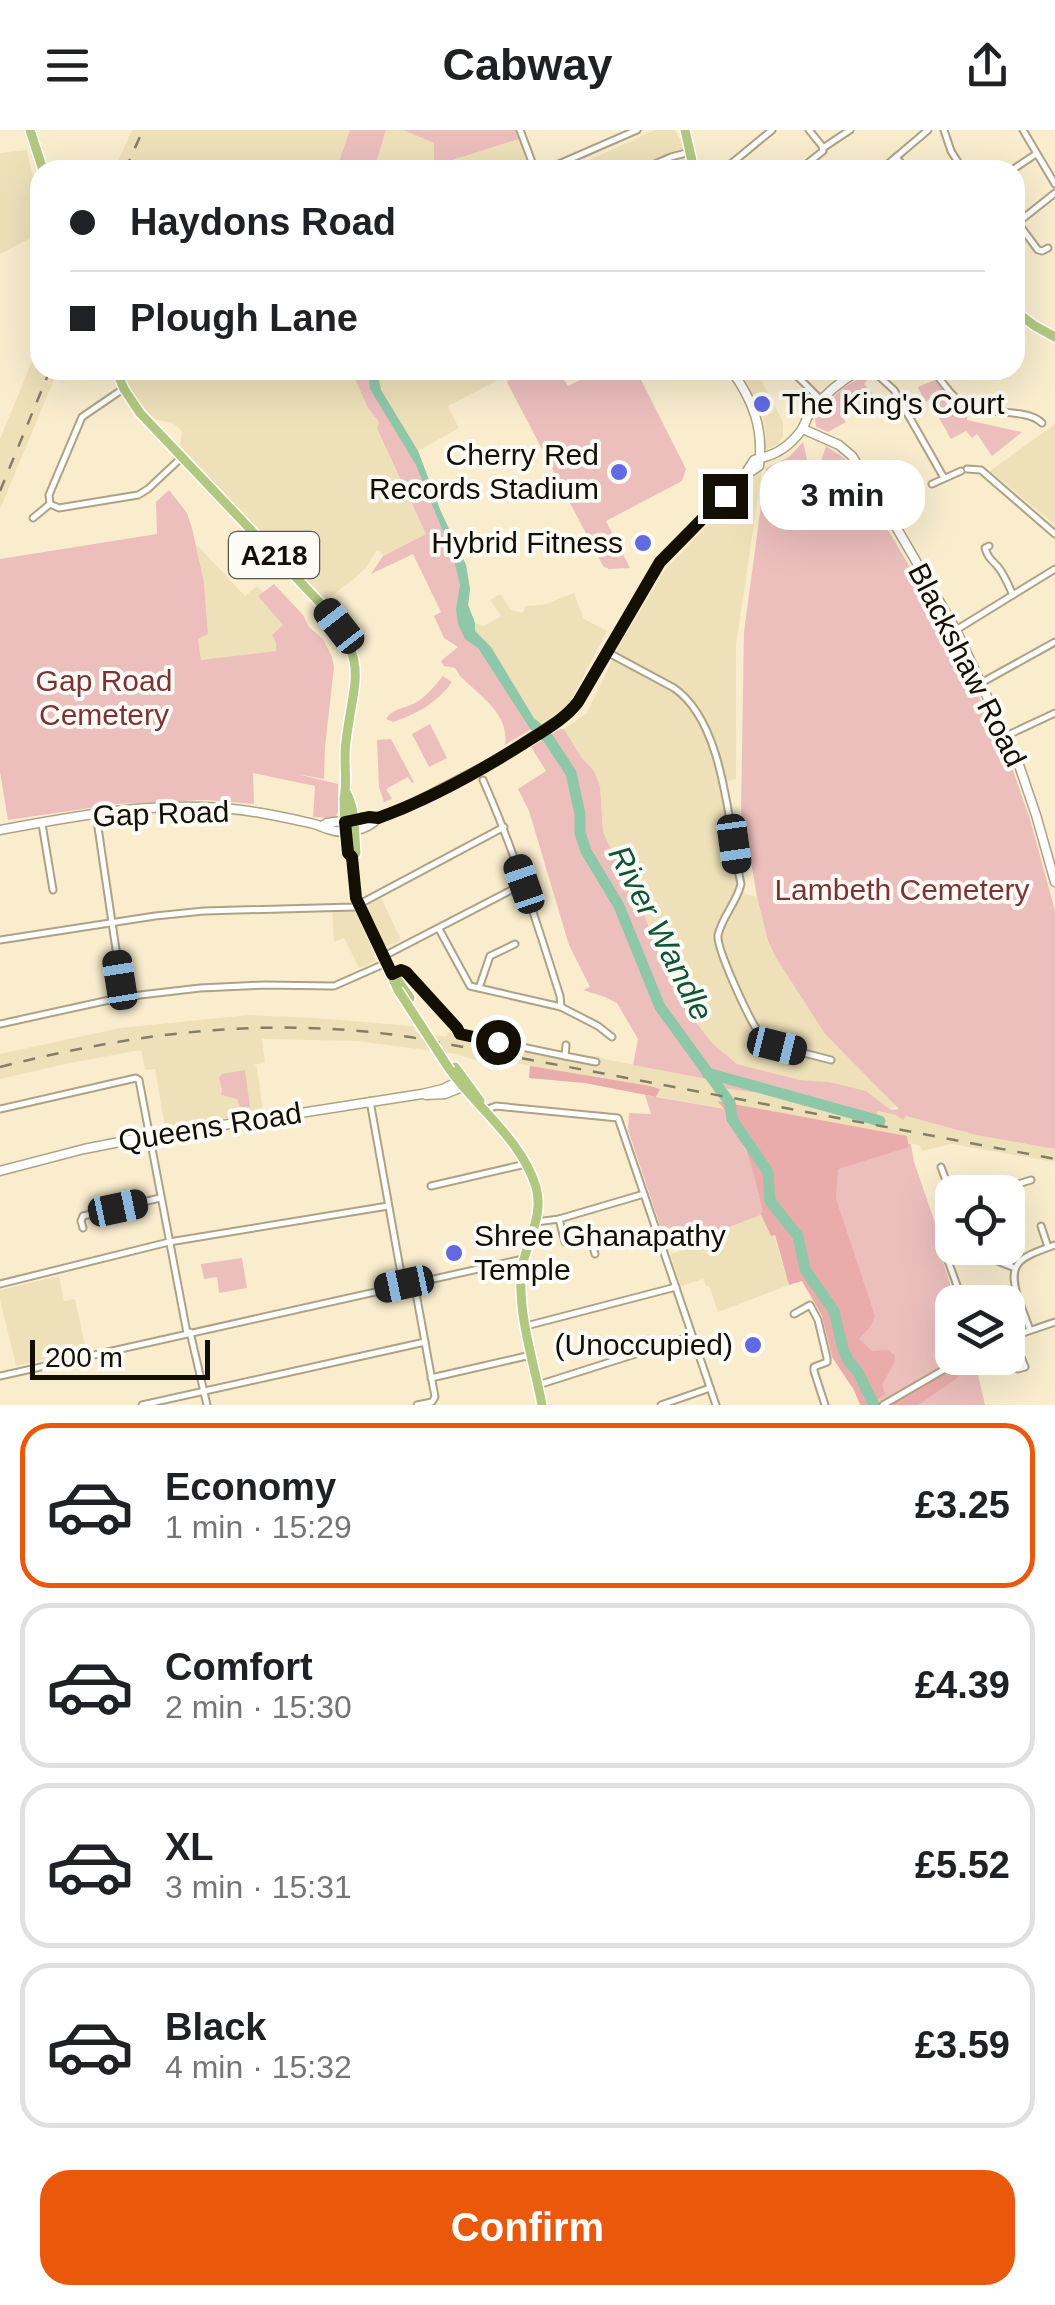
<!DOCTYPE html>
<html lang="en">
<head>
<meta charset="utf-8">
<style>
	body { margin:0; font-family:Helvetica,sans-serif; background:#f6f6f6; color:#202124; height:100vh; display:flex; flex-direction:column; font-size:38px; white-space:nowrap }
	* { box-sizing:border-box; margin:0 }
	p { font-size:32px; color:#757577 }
	.icon { flex:none; width:55px; height:55px; fill:none; stroke:currentColor; stroke-width:2; stroke-linecap:round; stroke-linejoin:round }
	.map { position:relative; height:1275px; overflow:hidden }
	.drawer { display:flex; flex-direction:column; background:#fff; flex:1 }
	.drawer>* { flex:none }
	.banner { position:absolute; left:30px; top:30px; width:995px; height:220px; border-radius:30px; box-shadow:0 10px 40px #0002; display:grid; align-content:center; height:220px; padding:0 40px; background:#fff }
	.controls { position:absolute; left:935px; top:1045px; display:grid; gap:20px }
	.controls a { display:grid; place-items:center; width:90px; height:90px; border-radius:20px; background:#fff; box-shadow:0 10px 40px #0002; font-size:50px }
	.scale { position:absolute; left:30px; bottom:25px; width:180px; box-sizing:border-box; padding-left:10px; border:5px solid #130f05; border-top:0; font-size:28px; line-height:35px; white-space:nowrap; color:#130f05; -webkit-text-stroke:8px #fdfbf5; paint-order:stroke }
	.end { position:absolute; width:45px; height:45px; margin:-22px; border:12px solid #130f05; background:#fff; box-shadow:0 0 0 5px #fff }
	.from { border-radius:50% }
	.bubble { position:absolute; height:70px; border-radius:30px; background:#fff; box-shadow:0 10px 40px #0002; font-size:32px; font-weight:700; line-height:70px; text-align:center }
	.car { position:absolute; width:30px; height:60px; margin:-30px -15px; border-radius:12px; box-shadow:0 0 8px 2px #0007; background:linear-gradient(#222 24%,#8ab4d8 0 40%,#222 0 76%,#8ab4d8 0 86%,#222 0) }
	.banner b { display:flex; align-items:center; gap:35px; height:95px; font-size:38px }
	.banner b+b { border-top:2px solid #e0e0e0 }
	.banner i { width:25px; height:25px; background:#202124 }
	ul { padding:18px 0 0; list-style:none }
	li { display:flex; align-items:center; gap:30px; height:165px; margin:0 20px 15px; padding:0 20px; border:5px solid #e0e0e0; border-radius:30px }
	li div { flex:1 }
	li b { display:block; font-size:38px }
	li em { font-style:normal; font-weight:700 }
	li.current { border-color:#ea580c }
	li>.icon { width:90px; height:90px; stroke-width:1.5 }
	.action { display:flex; gap:20px; margin-top:auto; padding:20px 40px }
	.action a { flex:1; height:115px; border-radius:30px; background:#ea580c; color:#fff; font-size:40px; font-weight:700; line-height:115px; text-align:center }
	header { display:flex; justify-content:space-between; align-items:center; height:130px; padding:0 40px; background:#fff; font-size:45px; font-weight:700 }
	.map>svg:first-child { display:block }
</style>
</head>
<body>
<header><svg class="icon" aria-label="menu" viewBox="0 0 24 24"><path d="M4 6h16M4 12h16M4 18h16"/></svg>Cabway<svg class="icon" aria-label="share" viewBox="0 0 24 24"><path d="M12 15V3M7 8l5-5 5 5M5 13v7h14v-7"/></svg></header>
<div class="map">
<svg width="1055" height="1275" viewBox="0 0 1055 1275">
	<rect width="100%" height="100%" fill="#f9edce"/>
	<g fill="#eee1ba">
		<polygon points="132,0 350,0 336,40 114,40"/>
		<polygon points="386,0 403,0 434,13 435,36 519,9 531,40 374,40"/>
		<polygon points="655,0 675,0 683,16 686,40 567,40"/>
		<polygon points="27,20 40,80 40,103 0,124 0,23"/>
		<polygon points="40,212 40,240 58,240 0,379 0,309"/>
		<polygon points="121,240 351,240 367,276 379,292 377,300 426,404 383,426 381,422 376,421 367,437 355,448 334,464 327,468 320,467 180,316 182,301 173,293 154,289 134,266"/>
		<polygon points="377,240 564,240 563,248 513,247 507,252 504,247 448,276 459,298 418,321 381,260"/>
		<polygon points="738,240 756,240 783,292 783,307 778,314 767,319 765,317 766,307 762,283 750,258"/>
		<polygon points="1055,294 1055,395 990,341"/>
		<polygon points="762,340 736,515 736,649 726,652 745,764 757,767 768,812 776,828 825,904 896,975 891,980 878,970 829,952 800,950 737,934 712,913 692,887 674,856 645,787 641,773 607,711 603,701 600,656 594,641 581,627 564,599 587,583 620,514 665,440 747,353"/>
		<polygon points="196,414 245,466 257,456 263,462 259,467 284,495 272,505 276,513 276,521 201,531 198,508 208,504 204,452"/>
		<polygon points="574,463 584,489 607,501 571,570 562,580 538,595 491,517 474,501 475,493 484,496 501,486 490,470 500,464 511,480 523,483 525,476 543,475"/>
		<polygon points="381,768 401,810 373,823 376,831 359,838 344,808 334,812 332,780 353,778 356,782 368,778 368,775"/>
		<polygon points="249,885 314,888 413,896 417,903 442,906 447,906 448,902 456,904 463,909 594,935 597,925 604,929 708,949 722,958 773,965 876,986 878,981 906,986 976,1005 1055,1019 1055,1032 951,1014 922,1021 919,1015 585,953 529,948 530,936 497,929 483,927 482,932 456,924 357,911 262,909 265,933 254,935 257,937 263,982 165,998 155,939 145,940 141,920 70,933 0,949 0,924 120,898"/>
		<polygon points="761,1085 771,1105 774,1105 789,1155 718,1182 709,1156 706,1156 703,1149 681,1156 670,1124 714,1110 716,1102"/>
		<polygon points="59,1146 64,1171 75,1169 86,1220 16,1236 0,1170 0,1160"/>
	</g>
	<g fill="#ecbfbd">
		<polygon points="350,0 386,0 374,40 336,40"/>
		<polygon points="403,0 515,0 519,9 434,36 434,13"/>
		<path d="M351 240H377L381 260 418 321 441 382 466 435 470 459 468 475 475 493V501L491 517 538 595 505 615C510 584 480 566 460 546L455 538 444 536 441 531 458 517 444 508 434 486 441 482 413 424 371 444 383 426 426 404 377 299 379 292 367 276Z"/>
		<polygon points="600,240 636,240 686,339 682,351 606,391 630,438 609,439 603,436 507,252 513,247 563,248 568,256"/>
		<path d="M871 246 864 254 882 274 871 279 863 266 853 265 848 270 843 288 846 292 828 302 816 297 815 288C831 270 845 250 871 246Z"/>
		<polygon points="935,250 960,279 968,281 967,290 1022,302 992,326 977,304 972,308 966,301 951,309 929,270 925,272 918,257"/>
		<polygon points="803,312 808,334 819,337 826,316 844,328 851,337 950,505 1011,635 1030,689 1055,781 1055,1019 976,1005 906,986 903,990 896,985 878,981 876,987 773,965 722,958 707,949 633,935 638,909 617,873 605,867 583,860 590,857 569,815 529,681 518,659 546,641 531,617 560,599 564,599 581,627 594,641 600,656 603,701 607,711 641,773 645,787 674,856 692,887 712,913 737,934 800,950 829,952 866,961 891,980 899,979 825,904 776,828 768,811 757,767 751,732 749,731 741,682 744,502 766,338 789,327"/>
		<polygon points="169,360 187,383 192,398 204,452 208,504 198,509 201,530 276,521 276,513 272,505 283,495 258,466 274,454 303,485 309,497 323,509 332,527 334,537 325,617 324,649 297,644 338,654 338,682 335,688 313,687 315,656 253,643 254,674 206,670 117,674 8,690 0,642 0,429 157,404 156,372"/>
		<path d="M443 546 452 552C437 573 417 584 393 592L386 589C394 577 405 579 417 572 428 565 435 555 443 546Z"/>
		<polygon points="430,594 447,628 429,637 412,604"/>
		<polygon points="391,609 414,652 412,653 408,647 386,659 392,669 384,672 379,657 377,610"/>
		<polygon points="245,940 250,977 240,978 237,969 221,965 222,960 219,947 222,944"/>
		<polygon points="645,965 725,979 751,1031 762,1080 761,1085 716,1102 714,1110 690,1118 686,1106 666,1113 628,1000 629,983 651,984"/>
		<polygon points="737,981 911,1014 914,1032 943,1116 941,1126 956,1172 952,1172 952,1228 957,1228 959,1236 974,1228 985,1275 874,1275"/>
		<polygon points="242,1128 247,1158 219,1163 217,1147 204,1149 201,1134"/>
	</g>
	<g fill="#e9acaa">
		<polygon points="530,936 650,956 660,959 656,967 585,953 529,948"/>
		<path d="M717 971 907 1006 909 1017 838 1039 836 1069 875 1186 870 1197 859 1209 872 1221 887 1220 895 1225 894 1233 882 1255 885 1265 868 1275H860L854 1260 832 1227 822 1186 802 1151 789 1155 775 1105 771 1106 761 1085 762 1080C754 1044 745 998 717 971Z"/>
		<polygon points="969,1231 956,1249 918,1275 889,1275"/>
	</g>
	<polygon fill="#8fc7a9" points="368,240 377,240 381,260 418,321 441,382 466,435 470,459 468,475 475,493 475,501 491,517 538,595 531,600 478,518 465,509 458,494 456,479 460,455 453,426 416,335 370,259"/>
	<g fill="none" stroke-linecap="round" stroke-linejoin="round">
		<g stroke="#8fc7a9" stroke-width="11">
			<polyline points="534,595 548,608 571,643 580,684 580,703 586,721 619,776 660,877 730,973 732,989 768,1042 770,1071 798,1106 805,1139 834,1181 843,1219 849,1232 858,1242 874,1275"/>
			<polyline points="707,943 880,991"/>
		</g>
		<g stroke="#ada284" stroke-width="9">
			<g id="minor">
				<polyline points="520,0 535,40"/>
				<polyline points="944,0 951,21 963,40"/>
				<polyline points="1023,0 1055,54"/>
				<polyline points="823,18 850,0"/>
				<polyline points="896,27 907,40"/>
				<polyline points="545,40 637,0"/>
				<polyline points="641,40 671,27 690,22"/>
				<polyline points="718,40 732,33 772,0"/>
				<polyline points="799,40 823,21 822,16 809,0"/>
				<polyline points="881,40 928,0"/>
				<polyline points="1012,40 1036,24"/>
				<polyline points="1018,93 1038,120 1042,121 1048,118"/>
				<polyline points="1015,97 1021,90 1055,63"/>
				<polyline points="791,240 821,270"/>
				<polyline points="872,240 894,260 944,348"/>
				<path d="M933 240C941 250 949 263 959 271 979 288 1025 276 1042 293"/>
				<polyline points="123,259 82,287 49,365 50,374 59,378 138,365 148,359 181,328"/>
				<polyline points="967,339 981,340 1055,404"/>
				<polyline points="932,354 961,341"/>
				<polyline points="33,388 50,374"/>
				<path d="M989 416 985 418C988 428 991 429 998 437 1004 444 1009 456 1013 465"/>
				<polyline points="956,500 1055,439"/>
				<path d="M607 522 674 558C725 593 728 696 741 754 737 772 722 787 718 805 716 818 749 889 758 901 763 908 770 913 777 916L831 930"/>
				<polyline points="981,553 1055,512"/>
				<polyline points="1006,606 1055,583"/>
				<polyline points="96,684 123,867"/>
				<polyline points="42,694 53,760"/>
				<path d="M439 799 470 856 561 877 560 866C537 793 514 720 483 650"/>
				<polyline points="0,810 155,786 204,781 354,777 504,697"/>
				<polyline points="384,826 523,754"/>
				<polyline points="391,844 401,840 406,842 457,898 459,904 565,926 566,915"/>
				<polyline points="479,858 490,826 515,814"/>
				<polyline points="561,877 598,896 612,907"/>
				<polyline points="0,894 123,867 200,858 264,855 334,856 384,834"/>
				<polyline points="565,926 596,932"/>
				<polyline points="370,971 403,1155"/>
				<polyline points="0,979 136,948 139,950 187,1203"/>
				<polyline points="485,980 496,976 618,988 716,1275"/>
				<polyline points="941,1037 952,1067"/>
				<polyline points="431,1056 526,1034"/>
				<polyline points="956,1062 985,1051 1002,1059 1031,1050"/>
				<polyline points="559,1089 565,1112 590,1106 595,1124"/>
				<polyline points="536,1092 559,1089 644,1064"/>
				<polyline points="1041,1096 1048,1117"/>
				<polyline points="83,1098 81,1091 83,1086 160,1068"/>
				<polyline points="952,1115 948,1121 947,1128 963,1172"/>
				<polyline points="991,1119 987,1127 1015,1138"/>
				<polyline points="414,1152 435,1267 432,1272 417,1275"/>
				<polyline points="0,1154 169,1112 388,1076"/>
				<polyline points="1020,1173 1030,1200"/>
				<path d="M1008 1177 1020 1173C1005 1132 1019 1128 1055 1115"/>
				<polyline points="794,1184 810,1175 818,1190 827,1228 827,1232 814,1237 814,1241 825,1275"/>
				<polyline points="526,1196 676,1157"/>
				<polyline points="190,1202 207,1275"/>
				<polyline points="1013,1207 1025,1237 1018,1239"/>
				<polyline points="1008,1208 1055,1192"/>
				<polyline points="0,1246 523,1129"/>
				<polyline points="431,1248 531,1225"/>
				<polyline points="538,1255 692,1206"/>
				<polyline points="142,1275 425,1212"/>
				<polyline points="661,1275 710,1258"/>
				<polyline points="883,1275 964,1228"/>
			</g>
		</g>
		<g stroke="#ada284" stroke-width="11">
			<g id="tertiary">
				<polyline points="803,299 839,315 852,326 899,402 956,500 1019,635 1036,685 1055,752"/>
				<path d="M760 328C776 325 790 315 800 302 805 296 806 288 811 281 826 263 840 251 860 240"/>
				<polyline points="426,965 445,964 465,956"/>
				<polyline points="0,1041 84,1019 140,1008 422,964 443,959 460,950"/>
			</g>
		</g>
		<g stroke="#ada284" stroke-width="11">
			<g id="secondary">
				<path d="M731 240C753 270 764 299 759 336L746 345"/>
				<polyline points="322,696 327,693 369,687 378,688 403,679 497,630 569,583 577,574 659,432 744,346 754,330 760,328"/>
				<path d="M0 700C85 684 175 667 261 683 279 686 296 690 314 694 319 695 323 698 328 699 344 705 367 701 378 688"/>
			</g>
		</g>
		<g stroke="#fff" stroke-width="12">
			<g id="primary">
				<polyline points="30,0 43,40"/>
				<polyline points="685,0 694,40"/>
				<polyline points="1015,181 1035,196 1055,207"/>
				<path d="M116 240 124 259 140 283 324 477C370 536 354 545 346 612 343 631 348 651 344 668 345 687 342 712 352 727"/>
				<path d="M346 662C356 679 354 703 356 723L352 727 356 768 398 860"/>
				<polyline points="397,849 410,868"/>
				<polyline points="455,937 480,971"/>
				<path d="M450 940C478 979 521 1009 536 1057 545 1089 523 1115 521 1146 519 1189 534 1233 542 1275"/>
			</g>
		</g>
		<use href="#minor" stroke="#fff" stroke-width="5"/>
		<use href="#tertiary" stroke="#fff" stroke-width="8"/>
		<use href="#secondary" stroke="#fff" stroke-width="8"/>
		<use href="#primary" stroke="#b2c880" stroke-width="9"/>
		<g stroke="#857d68" stroke-width="2.5" stroke-dasharray="12 12" stroke-linecap="butt">
			<polyline points="125,40 143,0"/>
			<polyline points="0,361 50,240"/>
			<path d="M0 937C138 902 268 886 410 907L1055 1029"/>
		</g>
		<g stroke="#fff" stroke-width="12" stroke-linecap="butt">
			<polyline id="primary-bridge" points="398,860 450,940"/>
		</g>
		<use href="#primary-bridge" stroke="#b2c880" stroke-width="9"/>
	</g>
	<g fill="none" stroke-linecap="round" stroke-linejoin="round">
		<path stroke="#130f05" stroke-width="12" d="M498 912 460 904 457 898 406 842 401 840 392 844 356 768 352 727 348 723 345 692 369 687 378 688C428 670 477 643 523 614 543 601 563 591 578 572L660 432 725 366"/>
	</g>
	<g fill="#616ae3" stroke="#fdfbf5" stroke-width="4">
		<circle cx="762" cy="274" r="10"/>
		<circle cx="619" cy="342" r="10"/>
		<circle cx="643" cy="413" r="10"/>
		<circle cx="454" cy="1123" r="10"/>
		<circle cx="753" cy="1215" r="10"/>
	</g>
	<g text-anchor="middle" stroke-width="8" stroke-linejoin="round" paint-order="stroke">
		<rect fill="#fdfbf5" stroke="#59564d" stroke-width="2.5" x="229" y="402" width="90" height="46" rx="8"/>
		<g font-size="28" font-weight="bold" fill="#130f05">
			<text x="274" y="435">A218</text>
		</g>
		<g font-size="30" fill="#130f05" stroke="#fdfbf5" text-anchor="end">
			<text x="782" y="284" text-anchor="start">The King's Court</text>
			<text x="599" y="335">Cherry Red<tspan x="599" dy="34">Records Stadium</tspan></text>
			<text x="623" y="423">Hybrid Fitness</text>
			<text x="474" y="1116" text-anchor="start">Shree Ghanapathy<tspan x="474" dy="34">Temple</tspan></text>
			<text x="733" y="1225">(Unoccupied)</text>
		</g>
		<g font-size="30" fill="#130f05" stroke="#fdfbf5">
			<text transform="translate(967 535) rotate(63)" y="10">Blackshaw Road</text>
			<text transform="translate(161 684) rotate(-2)" y="10">Gap Road</text>
			<text transform="translate(210 997) rotate(-9)" y="10">Queens Road</text>
		</g>
		<g font-size="30" fill="#7d3335" stroke="#fdfbf5">
			<text x="104" y="561">Gap Road<tspan x="104" dy="34">Cemetery</tspan></text>
			<text x="902" y="770">Lambeth Cemetery</text>
		</g>
		<g font-size="32" font-style="italic" fill="#0e5438" stroke="#fdfbf5">
			<text transform="translate(661 803) rotate(63)" y="11">River Wandle</text>
		</g>
	</g>
</svg>
<div class="controls">
<a><svg class="icon" aria-label="locate" viewBox="0 0 24 24"><circle cx="12" cy="12" r="6"/><path d="M12 2v4M12 18v4M2 12h4M18 12h4"/></svg></a>
<a><svg class="icon" aria-label="layers" viewBox="0 0 24 24"><path d="M12 4l9 5-9 5-9-5zM3 14l9 5 9-5"/></svg></a>
</div>
<div class="scale">200 m</div>
<i class="end from" style="left:498px;top:912px"></i>
<i class="end" style="left:725px;top:366px"></i>
<div class="bubble" style="left:760px;top:330px;width:165px">3 min</div>
<i class="car" style="left:339px;top:496px;rotate:322deg"></i>
<i class="car" style="left:734px;top:714px;rotate:172deg"></i>
<i class="car" style="left:524px;top:754px;rotate:341deg"></i>
<i class="car" style="left:120px;top:850px;rotate:351deg"></i>
<i class="car" style="left:777px;top:916px;rotate:104deg"></i>
<i class="car" style="left:118px;top:1078px;rotate:78deg"></i>
<i class="car" style="left:404px;top:1154px;rotate:258deg"></i>
<div class="banner">
<b><i class="from"></i>Haydons Road</b>
<b><i></i>Plough Lane</b>
</div>
</div>
<section class="drawer">
<ul>
<li class="current"><svg class="icon" aria-label="car" viewBox="0 0 24 24"><path d="M5 17H2v-5l4-1 3-4h7l3 4 3 1v5h-3M9 17h6M6 11h13"/><circle cx="7" cy="17" r="2"/><circle cx="17" cy="17" r="2"/></svg><div><b>Economy</b><p>1 min · 15:29</p></div><em>£3.25</em></li>
<li><svg class="icon" aria-label="car" viewBox="0 0 24 24"><path d="M5 17H2v-5l4-1 3-4h7l3 4 3 1v5h-3M9 17h6M6 11h13"/><circle cx="7" cy="17" r="2"/><circle cx="17" cy="17" r="2"/></svg><div><b>Comfort</b><p>2 min · 15:30</p></div><em>£4.39</em></li>
<li><svg class="icon" aria-label="car" viewBox="0 0 24 24"><path d="M5 17H2v-5l4-1 3-4h7l3 4 3 1v5h-3M9 17h6M6 11h13"/><circle cx="7" cy="17" r="2"/><circle cx="17" cy="17" r="2"/></svg><div><b>XL</b><p>3 min · 15:31</p></div><em>£5.52</em></li>
<li><svg class="icon" aria-label="car" viewBox="0 0 24 24"><path d="M5 17H2v-5l4-1 3-4h7l3 4 3 1v5h-3M9 17h6M6 11h13"/><circle cx="7" cy="17" r="2"/><circle cx="17" cy="17" r="2"/></svg><div><b>Black</b><p>4 min · 15:32</p></div><em>£3.59</em></li>
</ul>
<div class="action"><a>Confirm</a></div>
</section>
</body>
</html>
